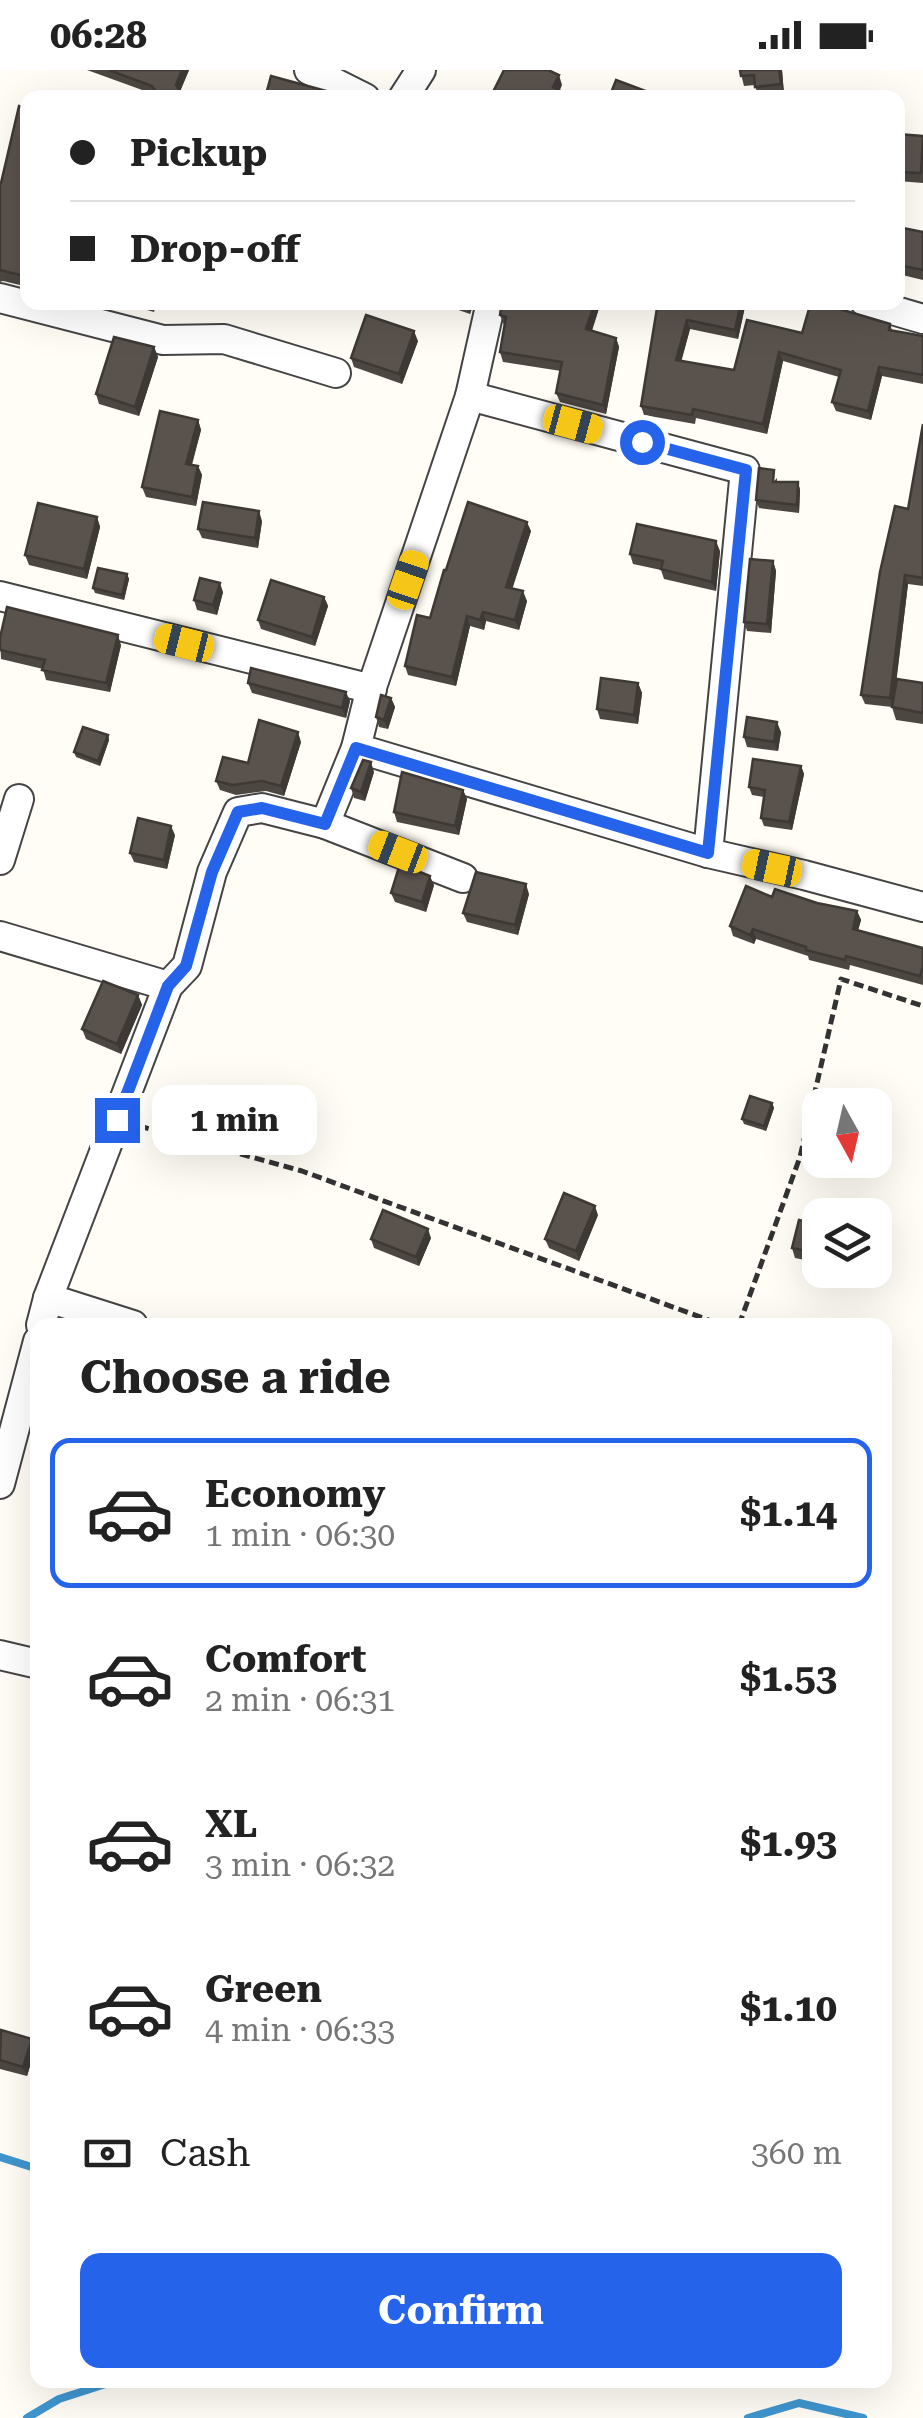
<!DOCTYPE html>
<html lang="en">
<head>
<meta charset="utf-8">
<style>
	body { margin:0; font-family:"Roboto Serif",serif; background:#f6f6f6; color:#222; height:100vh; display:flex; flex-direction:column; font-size:38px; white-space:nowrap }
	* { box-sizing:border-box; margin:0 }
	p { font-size:32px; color:#767676 }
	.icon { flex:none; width:55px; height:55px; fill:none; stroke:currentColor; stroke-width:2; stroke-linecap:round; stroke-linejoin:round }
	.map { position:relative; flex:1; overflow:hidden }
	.sheet { position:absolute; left:30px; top:1248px; width:862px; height:1070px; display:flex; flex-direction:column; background:#fff; border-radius:20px; box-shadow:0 10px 40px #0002 }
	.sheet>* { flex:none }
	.banner { position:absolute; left:20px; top:20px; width:885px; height:220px; border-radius:20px; box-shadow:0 10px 40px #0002; display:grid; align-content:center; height:220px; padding:0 50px; background:#fff }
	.needle { width:65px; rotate:172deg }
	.buttons { position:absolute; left:802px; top:1018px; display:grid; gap:20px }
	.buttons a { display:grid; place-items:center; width:90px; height:90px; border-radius:20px; background:#fff; box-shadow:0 10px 40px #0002; font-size:50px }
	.end { position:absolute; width:45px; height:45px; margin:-22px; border:12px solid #2563eb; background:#fff; box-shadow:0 0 0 5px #fff }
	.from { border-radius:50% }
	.bubble { position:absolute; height:70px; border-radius:20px; background:#fff; box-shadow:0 10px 40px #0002; font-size:32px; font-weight:700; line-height:70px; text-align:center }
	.car { position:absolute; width:30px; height:60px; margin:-30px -15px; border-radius:12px; box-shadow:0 0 8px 2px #0007; background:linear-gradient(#f5c518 24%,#345 0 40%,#f5c518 0 76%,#345 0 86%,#f5c518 0) }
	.banner b { display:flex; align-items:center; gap:35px; height:95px; font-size:38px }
	.banner b+b { border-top:2px solid #e0e0e0 }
	.banner i { width:25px; height:25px; background:#222 }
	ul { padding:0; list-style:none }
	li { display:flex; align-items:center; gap:30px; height:150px; margin:0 20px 15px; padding:0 30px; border:5px solid transparent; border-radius:20px }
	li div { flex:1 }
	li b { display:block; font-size:38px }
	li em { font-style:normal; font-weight:700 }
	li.selected { border-color:#2563eb }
	li>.icon { width:90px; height:90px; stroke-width:1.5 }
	h2 { padding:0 50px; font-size:45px; line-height:120px }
	.pay { display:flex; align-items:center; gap:25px; height:110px; padding:0 50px; font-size:38px }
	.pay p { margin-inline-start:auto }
	.button { display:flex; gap:20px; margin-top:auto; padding:20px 50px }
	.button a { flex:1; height:115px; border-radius:20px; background:#2563eb; color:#fff; font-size:40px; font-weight:700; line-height:115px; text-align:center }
	.status { display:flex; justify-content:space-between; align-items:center; height:70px; padding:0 50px; background:#fff; direction:ltr }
	.status svg { height:28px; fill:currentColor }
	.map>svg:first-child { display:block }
</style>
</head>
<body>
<div class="status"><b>06:28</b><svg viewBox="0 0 49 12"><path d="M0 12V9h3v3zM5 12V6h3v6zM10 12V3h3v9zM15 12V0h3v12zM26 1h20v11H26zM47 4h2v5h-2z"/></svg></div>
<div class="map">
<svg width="923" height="2348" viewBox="0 0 923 2348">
	<rect width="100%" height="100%" fill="#fffdf5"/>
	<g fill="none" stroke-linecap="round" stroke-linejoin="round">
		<g stroke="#3f96cf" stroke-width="8">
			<polyline points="0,2087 38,2099"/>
			<polyline points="27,2348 59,2329 118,2310"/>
			<polyline points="748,2348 799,2333 863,2348"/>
		</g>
		<g stroke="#444" stroke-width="32">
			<g id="minor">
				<polyline points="309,0 365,28"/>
				<polyline points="403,28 421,0"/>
				<polyline points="0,228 163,270 224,269 336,303"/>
				<polyline points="865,232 923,249"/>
				<polyline points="470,326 745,400 708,783"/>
				<polyline points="0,526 372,619"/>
				<polyline points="356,678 708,783 804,805 923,837"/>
				<polyline points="0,790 19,729"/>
				<polyline points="463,808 325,754 356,678 369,626 470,326 491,232"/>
				<polyline points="0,866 168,916"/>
				<polyline points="48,1228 133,1255"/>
				<polyline points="41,1255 48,1228 168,916 187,896 212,802 238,742 262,738 325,754"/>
				<polyline points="0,1414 38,1271"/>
				<polyline points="0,1585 38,1594"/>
			</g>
		</g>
		<g stroke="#333" stroke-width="5" stroke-dasharray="10 5" stroke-linecap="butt">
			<polyline points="139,1056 302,1101 722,1255"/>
			<polyline points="739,1255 800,1087 841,909 923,936"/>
		</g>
		<use href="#minor" stroke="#fff" stroke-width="28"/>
	</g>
	<g fill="#4d4742">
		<polygon points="87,0 189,0 180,21 184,28 157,28 156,25"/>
		<polygon points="740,0 782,0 784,24 758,26 755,15 744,16"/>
		<polygon points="28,39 28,217 3,211 0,212 0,113 1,113"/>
		<polygon points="898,64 923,66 923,113 898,111"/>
		<polygon points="898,157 923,162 923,210 898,204"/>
		<polygon points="119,232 157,232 154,242"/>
		<polygon points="435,232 474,232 470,244"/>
		<polygon points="502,232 601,232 592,261 616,268 619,277 606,344 560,332 556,323 561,301 503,292 500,282 504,255 500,245"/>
		<polygon points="658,232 746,232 738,269 690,259 681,291 734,300 802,263 890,254 892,260 923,266 923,314 882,306 871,350 836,341 832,332 839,307 783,291 767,364 696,348 695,354 644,345 641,336"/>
		<polygon points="418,271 402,314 354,297 351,288"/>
		<polygon points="154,277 158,287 139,346 99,334 96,324"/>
		<polygon points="198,350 201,360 192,395 198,396 202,405 196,436 146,427 142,417"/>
		<polygon points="923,354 923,516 908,514 896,614 923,613 923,654 896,650 892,637 865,634 861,625 908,439"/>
		<polygon points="777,408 777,412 798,412 800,420 799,443 759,438 756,430"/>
		<polygon points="97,447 100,457 87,509 29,495 25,485"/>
		<polygon points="262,451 258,478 202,468 198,459"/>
		<polygon points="531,461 512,518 527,531 519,560 486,551 484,560 470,556 456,616 408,605 405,596 430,548 446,500"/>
		<polygon points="720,481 716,521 664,509 661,500 633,494 630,484"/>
		<polygon points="773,491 776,501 771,563 747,561 744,552"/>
		<polygon points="127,504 129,509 124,530 95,523 93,518"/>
		<polygon points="223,522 217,545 197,540 194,530"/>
		<polygon points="324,527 328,536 315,576 261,559 258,550"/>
		<polygon points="0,568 121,575 110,622 46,610 43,599 1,589"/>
		<polygon points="248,613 350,631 346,648 252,623"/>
		<polygon points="638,613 642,623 638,654 600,649 597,639"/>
		<polygon points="391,628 395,637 388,659 379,657 376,647"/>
		<polygon points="781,662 778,681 747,677 744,667"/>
		<polygon points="108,665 109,670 100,696 76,687 74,682"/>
		<polygon points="301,672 284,726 266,721 236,725 220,720 216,711 248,693"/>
		<polygon points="801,696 804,704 792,760 764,756 761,748 764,727 752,725 749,717"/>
		<polygon points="374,702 365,731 354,728 351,718"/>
		<polygon points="463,720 467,729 459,765 397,752 394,742"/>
		<polygon points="175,765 167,799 134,792 130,783"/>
		<polygon points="434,815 426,842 395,832 391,823"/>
		<polygon points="529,824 518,865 467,852 463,843"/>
		<polygon points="772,827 857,841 861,850 858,860 923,878 923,915 850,895 849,900 809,890 808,886 756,869 754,874 733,866 730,856"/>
		<polygon points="138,925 142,935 121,984 86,969 82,959"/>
		<polygon points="772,1033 774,1038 766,1061 744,1054 742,1049"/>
		<polygon points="598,1145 579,1191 549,1178 545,1169"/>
		<polygon points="820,1155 820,1193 795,1188 792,1178"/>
		<polygon points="431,1168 419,1196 374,1178 371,1169"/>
		<polygon points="0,1964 35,1979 27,2006 0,1999"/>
	</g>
	<g fill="#3f3936">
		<polygon points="182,0 189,0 179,24 176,15"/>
		<polygon points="779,0 782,0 784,24 781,14"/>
		<polygon points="559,5 562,15 557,27 553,17"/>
		<polygon points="468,232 474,232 470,244 467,235"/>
		<polygon points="595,232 601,232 589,268 586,259"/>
		<polygon points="741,232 746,232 738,269 735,260"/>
		<polygon points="687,250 690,259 679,300 676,290"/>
		<polygon points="414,261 418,271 402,314 399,304"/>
		<polygon points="616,268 619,277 606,344 603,335"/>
		<polygon points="154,277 158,287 139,346 135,337"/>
		<polygon points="779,282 783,291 767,364 763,354"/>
		<polygon points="879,297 882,306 871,350 868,341"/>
		<polygon points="198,350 201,360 189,403 186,394"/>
		<polygon points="198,396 202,405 196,436 192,427"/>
		<polygon points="798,412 800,420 799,443 797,435"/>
		<polygon points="259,441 262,451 258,478 255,468"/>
		<polygon points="97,447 100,457 87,509 84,499"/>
		<polygon points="527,452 531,461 510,526 506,517"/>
		<polygon points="716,471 720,481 716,521 712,512"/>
		<polygon points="773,491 776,501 771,563 767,554"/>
		<polygon points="127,504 129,509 124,530 122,525"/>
		<polygon points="905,505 908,514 893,637 890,628"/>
		<polygon points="220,513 223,522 217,545 213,535"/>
		<polygon points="523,521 527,531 519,560 515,550"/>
		<polygon points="324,527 328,536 315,576 312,567"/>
		<polygon points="483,542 486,551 484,560 480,550"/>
		<polygon points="467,546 470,556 456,616 452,607"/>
		<polygon points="118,565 121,575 110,622 106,613"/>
		<polygon points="638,613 642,623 638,654 634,645"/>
		<polygon points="346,622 350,631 346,648 342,638"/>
		<polygon points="391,628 395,637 388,659 384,650"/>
		<polygon points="777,652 781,662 778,681 774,672"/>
		<polygon points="298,662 301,672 284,726 281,716"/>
		<polygon points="108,665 109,670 100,696 98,691"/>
		<polygon points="371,692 374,702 365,731 361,722"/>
		<polygon points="801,696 804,704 792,760 789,752"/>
		<polygon points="463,720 467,729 459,765 455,756"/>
		<polygon points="171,756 175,765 167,799 164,790"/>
		<polygon points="430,806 434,815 426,842 422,832"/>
		<polygon points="526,814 529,824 518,865 515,855"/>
		<polygon points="857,841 861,850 856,868 853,859"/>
		<polygon points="753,859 756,869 754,874 750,865"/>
		<polygon points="138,925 142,935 121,984 117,974"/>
		<polygon points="772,1033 774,1038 766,1061 764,1056"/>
		<polygon points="595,1136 598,1145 579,1191 576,1181"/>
		<polygon points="428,1159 431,1168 419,1196 416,1187"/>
		<polygon points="32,1969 35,1979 27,2006 23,1997"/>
	</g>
	<g fill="#5a524d" stroke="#3f3936" stroke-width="2.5">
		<polygon points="109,0 182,0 176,15 184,28 160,28 152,16"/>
		<polygon points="504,0 548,0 559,5 553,17 574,28 490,28"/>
		<polygon points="740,0 779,0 781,14 755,17 754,5 741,6"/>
		<polygon points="271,6 334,23 332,28 265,28"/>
		<polygon points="616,10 664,28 609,28"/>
		<polygon points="19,36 28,39 28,207 0,200 0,113 1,113"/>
		<polygon points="898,64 923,66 921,103 898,102"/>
		<polygon points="898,157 923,162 923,200 898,195"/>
		<polygon points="502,232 595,232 586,259 616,268 603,335 556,323 562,292 500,282 506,247 500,245"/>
		<polygon points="658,232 741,232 735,260 687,250 676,290 734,300 747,250 802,263 811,232 816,232 890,254 889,260 923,266 923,305 879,297 868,341 832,332 841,300 779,282 763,354 693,339 692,345 641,336"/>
		<polygon points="366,245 414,261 399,304 351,288"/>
		<polygon points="114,267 154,277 135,337 96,324"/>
		<polygon points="160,341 198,350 186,394 198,396 192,427 142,417"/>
		<polygon points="923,354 923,508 905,505 890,628 861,625 880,502 895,436 908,439"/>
		<polygon points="759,398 774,400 773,412 798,412 797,435 756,430"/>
		<polygon points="203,432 259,441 255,468 198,459"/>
		<polygon points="468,432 527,452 506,517 523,521 515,550 483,542 480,550 467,546 452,607 405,596 417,545 430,548 444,500 446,500"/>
		<polygon points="38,433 97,447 84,499 25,485"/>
		<polygon points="637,454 716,471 712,512 661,499 663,491 630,484"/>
		<polygon points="750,489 773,491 767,554 744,552"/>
		<polygon points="98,498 127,504 122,525 93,518"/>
		<polygon points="200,508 220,513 213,535 194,530"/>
		<polygon points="271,510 324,527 312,567 258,550"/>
		<polygon points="7,537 118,565 106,613 42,600 45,590 0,580 0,568"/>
		<polygon points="251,598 346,622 342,638 248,613"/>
		<polygon points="601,608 638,613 634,645 597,639"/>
		<polygon points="897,609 923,613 923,643 892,637"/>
		<polygon points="381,625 391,628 384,650 376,647"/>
		<polygon points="747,647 777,652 774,672 744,667"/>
		<polygon points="259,650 298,662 281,716 262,711 233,715 216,711 223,687 248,693"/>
		<polygon points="83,657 108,665 98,691 74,682"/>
		<polygon points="753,689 801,696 789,752 761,748 765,720 749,717"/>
		<polygon points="363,690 371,692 361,722 351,718"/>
		<polygon points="402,702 463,720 455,756 394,742"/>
		<polygon points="138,748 171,756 164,790 130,783"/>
		<polygon points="400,794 430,806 422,832 391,823"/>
		<polygon points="476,802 526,814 515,855 463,843"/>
		<polygon points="746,816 772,827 775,819 817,833 857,841 853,859 923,878 923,896 920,906 846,886 845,890 806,880 806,877 753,859 750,865 730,856"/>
		<polygon points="103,911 138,925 117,974 82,959"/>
		<polygon points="750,1026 772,1033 764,1056 742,1049"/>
		<polygon points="564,1123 595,1136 576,1181 545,1169"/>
		<polygon points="383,1140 428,1159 416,1187 371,1169"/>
		<polygon points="799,1150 820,1155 820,1184 792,1178"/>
		<polygon points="1,1960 32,1969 23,1997 0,1990"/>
	</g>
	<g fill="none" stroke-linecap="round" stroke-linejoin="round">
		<polyline stroke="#2563eb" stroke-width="12" points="117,1050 168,916 186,896 212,802 238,742 262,738 325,754 356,678 708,783 746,400 642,372"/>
	</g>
</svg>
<div class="buttons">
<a><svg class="needle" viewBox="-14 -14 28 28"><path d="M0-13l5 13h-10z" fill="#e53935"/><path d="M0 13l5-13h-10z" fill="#767676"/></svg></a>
<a><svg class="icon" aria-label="layers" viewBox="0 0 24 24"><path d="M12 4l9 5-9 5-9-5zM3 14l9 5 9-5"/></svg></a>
</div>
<i class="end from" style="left:642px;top:372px"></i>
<i class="end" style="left:117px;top:1050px"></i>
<div class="bubble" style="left:152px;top:1015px;width:165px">1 min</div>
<i class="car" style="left:573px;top:354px;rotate:105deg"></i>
<i class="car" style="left:408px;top:510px;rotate:19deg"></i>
<i class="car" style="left:184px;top:573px;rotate:284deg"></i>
<i class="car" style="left:398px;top:782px;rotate:291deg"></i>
<i class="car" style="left:772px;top:798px;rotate:282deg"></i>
<div class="banner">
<b><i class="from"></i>Pickup</b>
<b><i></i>Drop-off</b>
</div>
<section class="sheet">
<h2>Choose a ride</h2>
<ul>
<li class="selected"><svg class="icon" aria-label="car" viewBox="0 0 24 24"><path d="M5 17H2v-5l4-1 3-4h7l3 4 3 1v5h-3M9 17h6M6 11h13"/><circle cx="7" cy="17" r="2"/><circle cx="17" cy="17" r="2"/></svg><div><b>Economy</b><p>1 min · 06:30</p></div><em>$1.14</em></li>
<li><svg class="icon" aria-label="car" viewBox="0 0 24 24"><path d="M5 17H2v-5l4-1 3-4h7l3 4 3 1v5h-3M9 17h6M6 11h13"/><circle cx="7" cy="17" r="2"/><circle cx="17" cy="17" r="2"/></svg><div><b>Comfort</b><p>2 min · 06:31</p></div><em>$1.53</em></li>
<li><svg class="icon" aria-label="car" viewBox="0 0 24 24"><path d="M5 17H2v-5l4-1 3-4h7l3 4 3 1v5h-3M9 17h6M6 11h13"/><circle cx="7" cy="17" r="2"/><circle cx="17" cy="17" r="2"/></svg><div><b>XL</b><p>3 min · 06:32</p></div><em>$1.93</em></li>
<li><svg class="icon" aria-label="car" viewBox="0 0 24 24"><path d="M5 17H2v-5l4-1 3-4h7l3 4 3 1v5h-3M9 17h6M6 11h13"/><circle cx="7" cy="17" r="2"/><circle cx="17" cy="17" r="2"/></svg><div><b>Green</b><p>4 min · 06:33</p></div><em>$1.10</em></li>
</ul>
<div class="pay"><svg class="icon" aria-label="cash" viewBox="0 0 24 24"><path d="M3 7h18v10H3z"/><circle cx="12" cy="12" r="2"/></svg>Cash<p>360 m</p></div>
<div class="button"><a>Confirm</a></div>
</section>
</div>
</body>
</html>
